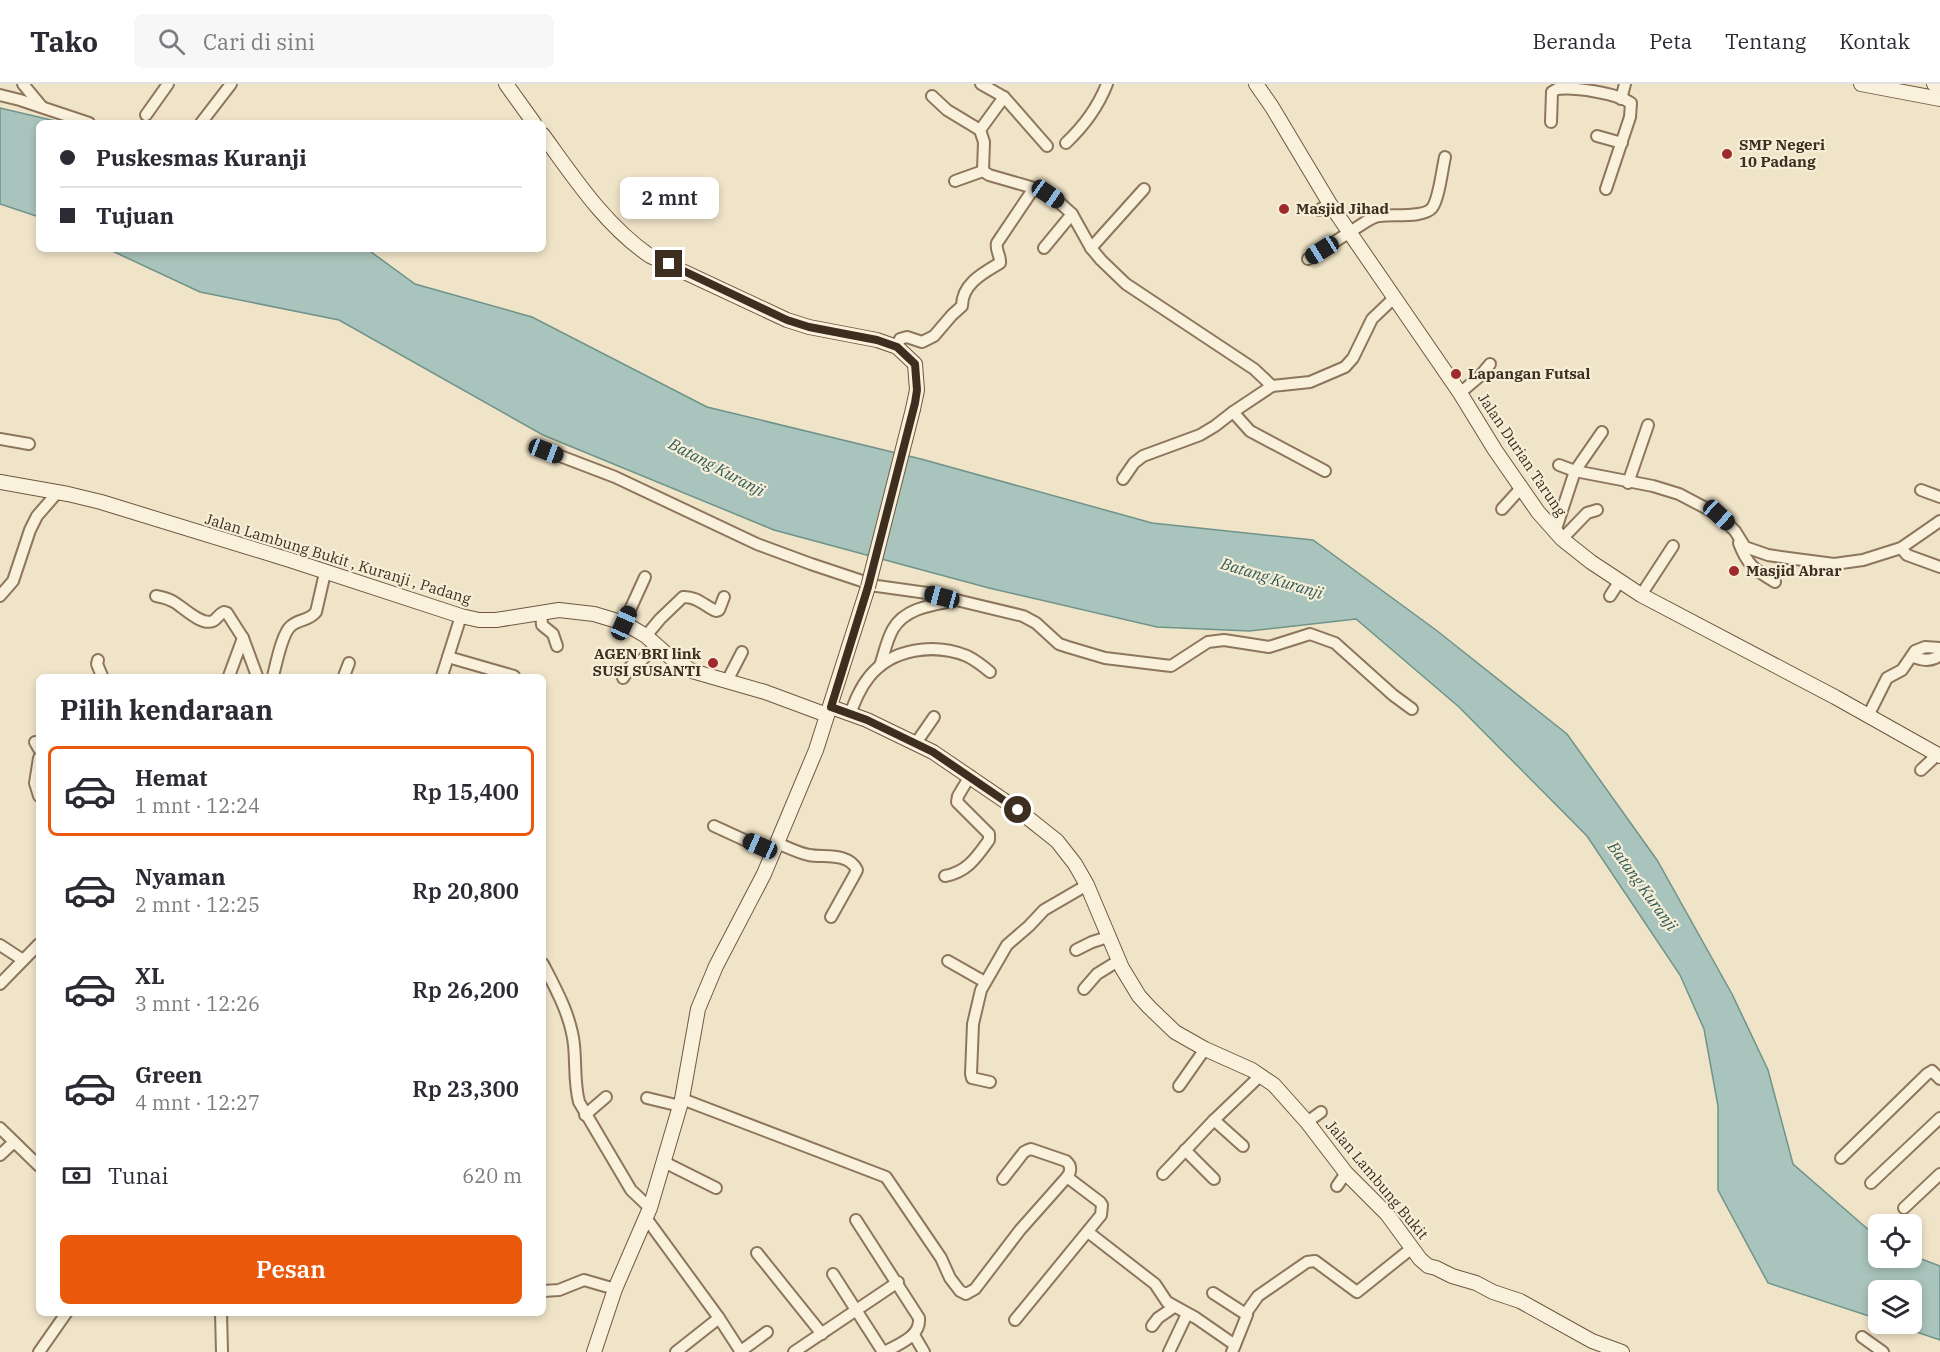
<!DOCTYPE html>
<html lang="id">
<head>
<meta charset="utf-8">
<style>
	body { margin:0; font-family:"IBM Plex Serif",serif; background:#f7f7f7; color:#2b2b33; height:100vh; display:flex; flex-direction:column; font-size:22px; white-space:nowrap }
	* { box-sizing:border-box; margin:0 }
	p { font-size:20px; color:#7c7c81 }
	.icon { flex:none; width:33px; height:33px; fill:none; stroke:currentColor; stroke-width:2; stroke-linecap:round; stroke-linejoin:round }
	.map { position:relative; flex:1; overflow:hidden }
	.side { position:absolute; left:36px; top:590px; width:510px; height:642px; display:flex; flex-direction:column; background:#fff; border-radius:9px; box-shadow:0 3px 9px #0003 }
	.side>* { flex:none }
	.top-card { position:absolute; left:36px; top:36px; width:510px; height:132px; border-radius:9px; box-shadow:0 3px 9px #0003; display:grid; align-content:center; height:132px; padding:0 24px; background:#fff }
	.controls { position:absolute; left:1868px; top:1130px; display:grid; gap:12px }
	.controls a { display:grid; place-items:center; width:54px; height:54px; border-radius:9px; background:#fff; box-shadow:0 3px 9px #0003; font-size:30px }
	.end { position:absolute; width:27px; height:27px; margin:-14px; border:8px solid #3d2e20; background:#fff; box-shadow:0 0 0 3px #fff }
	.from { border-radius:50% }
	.bubble { position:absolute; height:42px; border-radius:9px; background:#fff; box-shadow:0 3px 9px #0003; font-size:20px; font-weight:600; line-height:42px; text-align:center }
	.car { position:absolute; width:18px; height:36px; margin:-18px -9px; border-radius:8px; box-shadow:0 0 4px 2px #0007; background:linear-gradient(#222 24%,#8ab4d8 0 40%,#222 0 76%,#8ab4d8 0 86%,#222 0) }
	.top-card b { display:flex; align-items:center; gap:21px; height:57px; font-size:22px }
	.top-card b+b { border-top:2px solid #e1e1e2 }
	.top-card i { width:15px; height:15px; background:#2b2b33 }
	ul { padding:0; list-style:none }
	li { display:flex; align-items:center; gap:18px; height:90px; margin:0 12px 9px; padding:0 12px; border:3px solid transparent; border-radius:9px }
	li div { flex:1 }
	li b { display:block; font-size:22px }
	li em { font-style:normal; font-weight:600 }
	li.current { border-color:#ea580c }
	li>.icon { width:54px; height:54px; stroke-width:1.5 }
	h2 { padding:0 24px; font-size:27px; line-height:72px }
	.pay { display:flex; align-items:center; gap:15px; height:66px; padding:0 24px; font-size:22px }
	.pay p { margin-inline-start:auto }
	.primary-button { display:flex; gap:12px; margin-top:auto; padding:12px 24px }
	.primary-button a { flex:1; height:69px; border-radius:9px; background:#ea580c; color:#fff; font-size:24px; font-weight:600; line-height:69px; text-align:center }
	header { display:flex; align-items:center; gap:36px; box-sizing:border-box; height:84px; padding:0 30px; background:#fff; border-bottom:2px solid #e1e1e2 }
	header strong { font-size:28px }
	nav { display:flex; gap:33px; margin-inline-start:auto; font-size:21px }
	.search { width:420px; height:54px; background:#f7f7f7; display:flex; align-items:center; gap:15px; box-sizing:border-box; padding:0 21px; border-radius:9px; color:#7c7c81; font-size:22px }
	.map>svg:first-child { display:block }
</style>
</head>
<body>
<header>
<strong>Tako</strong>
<div class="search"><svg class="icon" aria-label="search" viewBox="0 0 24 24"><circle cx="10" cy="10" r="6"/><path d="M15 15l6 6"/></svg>Cari di sini</div>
<nav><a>Beranda</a><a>Peta</a><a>Tentang</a><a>Kontak</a></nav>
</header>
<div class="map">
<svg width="1940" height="1268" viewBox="0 0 1940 1268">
	<rect width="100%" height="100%" fill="#f0e4c8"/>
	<g fill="#a9c4bc" stroke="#6f938a" stroke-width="1.5">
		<polygon points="0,24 64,39 39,39 39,133 0,120"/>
		<polygon points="108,165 367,165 415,200 532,233 707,323 921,375 1152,439 1313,456 1436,546 1567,650 1657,776 1732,910 1768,986 1793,1080 1878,1154 1878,1173 1911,1173 1911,1171 1940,1182 1940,1256 1890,1239 1911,1239 1911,1206 1878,1206 1878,1235 1768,1199 1718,1106 1718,1022 1704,945 1680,891 1587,752 1459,623 1356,535 1249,547 1157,543 989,504 774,446 543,351 339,236 200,208"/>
	</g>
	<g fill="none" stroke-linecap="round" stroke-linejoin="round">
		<g stroke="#8d765c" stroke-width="14">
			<g id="street">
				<polyline points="23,0 42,23"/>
				<polyline points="981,0 1004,13 1047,62"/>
				<polyline points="0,11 20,16 89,39"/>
				<polyline points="932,12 947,26 980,46"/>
				<polyline points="1004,13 980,46 984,58 983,87 989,91 1034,104 1060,119 1072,130 1091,164 1101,176 1126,200 1254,285 1272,302"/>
				<polyline points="1621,15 1625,0"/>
				<polyline points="146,31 168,0"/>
				<path d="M1551 38 1552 8 1557 5C1575 3 1616 9 1631 19L1630 33 1606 105"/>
				<polyline points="201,39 231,0"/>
				<polyline points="1597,52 1622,59"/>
				<path d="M1066 59C1084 42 1098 23 1107 0"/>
				<polyline points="955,97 983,87"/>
				<polyline points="1319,126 1330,120"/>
				<polyline points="1044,164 1072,130"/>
				<polyline points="1091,164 1144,105"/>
				<path d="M1308 175 1367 137C1371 135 1375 132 1380 132 1393 130 1424 134 1432 124 1439 115 1442 86 1445 73"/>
				<path d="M897 263 900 255 907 253 922 258 934 252 952 231 962 222C962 200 983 189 1000 179 1001 172 995 166 997 159L1034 104"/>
				<polyline points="1460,309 1480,292 1490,280"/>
				<polyline points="1233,328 1250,347 1325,387"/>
				<polyline points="0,355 29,360"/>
				<polyline points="547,367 615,393 757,460 811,480 877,502 927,509 1023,532 1036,539 1059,560 1068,563 1105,574 1171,582 1208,558 1224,556 1269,563 1310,550 1335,559 1393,611 1412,625"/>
				<polyline points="1559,381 1575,387 1653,402 1679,410 1719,431 1735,447 1745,463 1768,471 1788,474 1834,480 1863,476 1901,464 1940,437"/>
				<polyline points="1123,395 1134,379 1143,372 1200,351 1215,342 1233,328 1272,302 1310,298 1345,283 1353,274 1372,235 1394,214"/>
				<polyline points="1628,399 1648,341"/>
				<polyline points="1921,406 1940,413"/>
				<polyline points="1502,425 1521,404"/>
				<polyline points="1555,448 1575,387 1602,348"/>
				<polyline points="1562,455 1587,429 1597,426"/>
				<path d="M1739 459C1747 481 1755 486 1775 498"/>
				<polyline points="1901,464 1907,471 1940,483"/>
				<polyline points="1641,511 1673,462"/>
				<polyline points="0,512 13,497 30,446 37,432 57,409"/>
				<path d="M156 512C162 513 169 515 174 518 183 523 201 542 213 537 217 535 219 530 224 528L227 529 243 554 257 592"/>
				<polyline points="1610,512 1619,498"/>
				<polyline points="541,528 542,541 553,550 557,562"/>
				<polyline points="624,539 645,493"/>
				<path d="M646 552 660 535 683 513C696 512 705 522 716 527L719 526 724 513"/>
				<path d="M1912 572C1922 577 1931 578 1940 571"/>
				<polyline points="448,573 514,592"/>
				<polyline points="98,576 97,580 102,592"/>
				<path d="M880 582C884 570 887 555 893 545 905 524 932 521 953 517"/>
				<polyline points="229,592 243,554"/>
				<path d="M273 592C276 581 282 549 291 542 299 535 309 537 316 528L325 489"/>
				<polyline points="344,592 349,579"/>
				<polyline points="442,592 461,532"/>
				<polyline points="623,594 631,582 641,577 656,561"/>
				<polyline points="727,597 742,568"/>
				<path d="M850 630C855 617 860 604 869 593 892 564 934 559 967 572 975 576 983 582 990 588"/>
				<polyline points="1868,632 1887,594 1902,586 1915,567 1925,563 1940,564"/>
				<polyline points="35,658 39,665"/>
				<polyline points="916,659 934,633"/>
				<polyline points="39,674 35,699 39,712"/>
				<polyline points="1921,686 1937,671"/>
				<polyline points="714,742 773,769"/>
				<path d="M777 759C787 763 798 769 809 771 824 774 848 768 857 786L855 790 831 833"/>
				<path d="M945 792C967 788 976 774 989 756V750L957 718 958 712 970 692"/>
				<polyline points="0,861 23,876"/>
				<polyline points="1076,866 1092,858 1108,853"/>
				<polyline points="948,877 985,898"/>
				<path d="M543 880C556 905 571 932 574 961 576 980 574 999 579 1018L631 1106 650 1124"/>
				<polyline points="0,900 39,860"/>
				<polyline points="1084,905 1097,890 1118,877"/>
				<polyline points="990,998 972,994 971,990 973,940 981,906 1007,861 1029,842 1044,826 1087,801"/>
				<polyline points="1179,1002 1205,965"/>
				<polyline points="647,1014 680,1022"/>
				<path d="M682 1015 886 1093 941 1174 950 1194 960 1207 966 1210 975 1205 1020 1146 1067 1093C1071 1088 1072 1082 1066 1077L1031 1065 1028 1066 1024 1068 1003 1095"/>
				<polyline points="585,1031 606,1013"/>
				<polyline points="1214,1036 1243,1062"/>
				<polyline points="1307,1038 1321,1028"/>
				<polyline points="0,1044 39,1082"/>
				<polyline points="1185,1066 1214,1095"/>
				<polyline points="0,1071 14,1058"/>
				<polyline points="1841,1074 1927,990 1932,987 1940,995"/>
				<polyline points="664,1078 716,1104"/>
				<polyline points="1163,1090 1214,1036 1261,991"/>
				<polyline points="1871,1099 1940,1034"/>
				<polyline points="1337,1102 1346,1089"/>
				<polyline points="1904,1124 1940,1090"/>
				<polyline points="646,1134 719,1234 741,1268"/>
				<path d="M856 1136 919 1234C921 1253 898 1260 885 1268"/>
				<polyline points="1088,1148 1155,1200 1167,1218 1196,1234 1235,1261 1232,1268"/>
				<polyline points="757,1169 822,1250"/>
				<polyline points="833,1190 883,1268"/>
				<polyline points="543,1207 559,1206 584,1196 615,1205"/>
				<polyline points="1213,1209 1247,1231 1235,1261"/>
				<polyline points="221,1228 222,1268"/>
				<polyline points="1246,1229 1258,1212 1307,1178 1315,1177 1357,1208 1412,1164"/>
				<polyline points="1015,1236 1101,1131 1102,1121 1100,1118 1067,1093"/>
				<polyline points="1152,1242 1158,1234 1174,1223"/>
				<polyline points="914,1251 924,1268"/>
				<polyline points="1862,1253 1883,1268"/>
				<polyline points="741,1267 767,1248"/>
				<polyline points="39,1268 67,1228"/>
				<polyline points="676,1268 719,1234"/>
				<polyline points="794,1268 898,1198"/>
				<polyline points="1169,1268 1187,1230"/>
			</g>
		</g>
		<g stroke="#6f573f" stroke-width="16">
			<g id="secondary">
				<polyline points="506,0 534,39"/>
				<polyline points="1256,0 1272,23 1330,120 1460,309 1495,366 1538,428 1562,455 1591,478 1641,511 1835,613 1940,672"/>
				<polyline points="1861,0 1940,15"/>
				<polyline points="1934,0 1940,1"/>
				<path d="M543 51C575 95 605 141 650 172L787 236 809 243 877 256 897 263 915 280 917 306 913 325"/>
				<polyline points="0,398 68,410 101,418 290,476 461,532 479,536 496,536 559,526 594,530 624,539 636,546 646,552 670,573 692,587 765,608 827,631"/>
				<polyline points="831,623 867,636 933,668 1018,726 1057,757 1075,780 1087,801 1122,884 1139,912 1149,923 1175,948 1205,965 1252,986 1274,1001 1307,1038 1346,1089 1387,1130 1420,1175 1428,1182 1436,1184 1452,1192 1476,1199 1493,1208 1520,1217 1592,1257 1622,1268"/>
				<polyline points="594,1268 615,1205 650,1124 682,1015 698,925 716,882 764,790 816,666 868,503"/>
			</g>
		</g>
		<use href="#street" stroke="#faf1dc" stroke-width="10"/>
		<use href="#secondary" stroke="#faf1dc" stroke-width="14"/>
		<g stroke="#6f573f" stroke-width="16" stroke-linecap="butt">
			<polyline id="secondary-bridge" points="868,503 913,325"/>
		</g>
		<use href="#secondary-bridge" stroke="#faf1dc" stroke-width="14"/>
	</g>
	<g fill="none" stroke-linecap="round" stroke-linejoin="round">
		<polyline stroke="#3d2e20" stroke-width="8" points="669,180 787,236 809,243 877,256 897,263 915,280 917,306 915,319 868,503 831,623 867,636 933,668 1018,726"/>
	</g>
	<g fill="#9e2a2b" stroke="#f7eed8" stroke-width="2">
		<circle cx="1727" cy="70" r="6"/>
		<circle cx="1284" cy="125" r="6"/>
		<circle cx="1456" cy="290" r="6"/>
		<circle cx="1734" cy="487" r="6"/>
		<circle cx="713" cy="579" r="6"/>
	</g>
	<g text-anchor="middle" stroke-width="4.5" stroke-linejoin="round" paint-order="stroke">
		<g font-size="15" font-weight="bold" fill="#3d2e20" stroke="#f7eed8" text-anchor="start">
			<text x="1739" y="66">SMP Negeri<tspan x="1739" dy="17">10 Padang</tspan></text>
			<text x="1296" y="130">Masjid Jihad</text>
			<text x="1468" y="295">Lapangan Futsal</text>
			<text x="1746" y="492">Masjid Abrar</text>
			<text x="701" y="575" text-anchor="end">AGEN BRI link<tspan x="701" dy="17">SUSI SUSANTI</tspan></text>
		</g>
		<g font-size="15" fill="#3d2e20" stroke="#f7eed8">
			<text transform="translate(1522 371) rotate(56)" y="5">Jalan Durian Tarung</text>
			<text transform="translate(338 475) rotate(17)" y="5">Jalan Lambung Bukit , Kuranji , Padang</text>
			<text transform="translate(1377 1096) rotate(50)" y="5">Jalan Lambung Bukit</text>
		</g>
		<g font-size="16" font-style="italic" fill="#2f5d5a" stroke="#f7eed8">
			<text transform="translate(717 383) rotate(28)" y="6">Batang Kuranji</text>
			<text transform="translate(1272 494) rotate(17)" y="6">Batang Kuranji</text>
			<text transform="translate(1643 802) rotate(54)" y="6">Batang Kuranji</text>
		</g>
	</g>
</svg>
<div class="controls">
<a><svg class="icon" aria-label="locate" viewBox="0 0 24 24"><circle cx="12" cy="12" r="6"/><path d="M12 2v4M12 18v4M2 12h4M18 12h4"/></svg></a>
<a><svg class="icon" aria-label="layers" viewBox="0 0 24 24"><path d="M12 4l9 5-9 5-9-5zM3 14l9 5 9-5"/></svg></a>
</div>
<i class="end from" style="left:1018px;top:726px"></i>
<i class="end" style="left:669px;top:180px"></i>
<div class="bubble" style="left:620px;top:93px;width:99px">2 mnt</div>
<i class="car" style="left:1048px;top:110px;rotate:125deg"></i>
<i class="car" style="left:1322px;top:166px;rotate:238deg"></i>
<i class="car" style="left:546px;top:367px;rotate:111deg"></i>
<i class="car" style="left:1719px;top:431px;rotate:132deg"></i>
<i class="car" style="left:942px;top:513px;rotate:285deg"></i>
<i class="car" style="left:624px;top:539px;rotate:24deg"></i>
<i class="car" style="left:760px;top:762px;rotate:294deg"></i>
<div class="top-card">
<b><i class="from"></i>Puskesmas Kuranji</b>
<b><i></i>Tujuan</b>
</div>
<section class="side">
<h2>Pilih kendaraan</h2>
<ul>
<li class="current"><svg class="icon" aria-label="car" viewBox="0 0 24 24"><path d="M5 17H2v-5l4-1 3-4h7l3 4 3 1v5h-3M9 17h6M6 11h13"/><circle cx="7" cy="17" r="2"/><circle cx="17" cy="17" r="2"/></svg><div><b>Hemat</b><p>1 mnt · 12:24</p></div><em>Rp 15,400</em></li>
<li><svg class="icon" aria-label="car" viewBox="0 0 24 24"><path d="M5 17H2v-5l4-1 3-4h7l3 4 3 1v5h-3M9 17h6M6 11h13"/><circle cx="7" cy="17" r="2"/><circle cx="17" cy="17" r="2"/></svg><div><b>Nyaman</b><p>2 mnt · 12:25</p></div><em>Rp 20,800</em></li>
<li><svg class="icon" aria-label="car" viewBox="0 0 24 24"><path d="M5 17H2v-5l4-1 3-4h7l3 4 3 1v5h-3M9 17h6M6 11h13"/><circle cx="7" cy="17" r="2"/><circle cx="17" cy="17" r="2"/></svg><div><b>XL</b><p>3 mnt · 12:26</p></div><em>Rp 26,200</em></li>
<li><svg class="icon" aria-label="car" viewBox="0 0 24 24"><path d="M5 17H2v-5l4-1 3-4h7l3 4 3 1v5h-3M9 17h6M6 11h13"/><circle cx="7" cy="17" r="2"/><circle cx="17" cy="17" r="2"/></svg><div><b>Green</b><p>4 mnt · 12:27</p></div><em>Rp 23,300</em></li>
</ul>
<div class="pay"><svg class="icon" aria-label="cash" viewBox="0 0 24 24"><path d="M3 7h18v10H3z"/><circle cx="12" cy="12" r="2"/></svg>Tunai<p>620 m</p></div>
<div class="primary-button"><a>Pesan</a></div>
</section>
</div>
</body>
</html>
